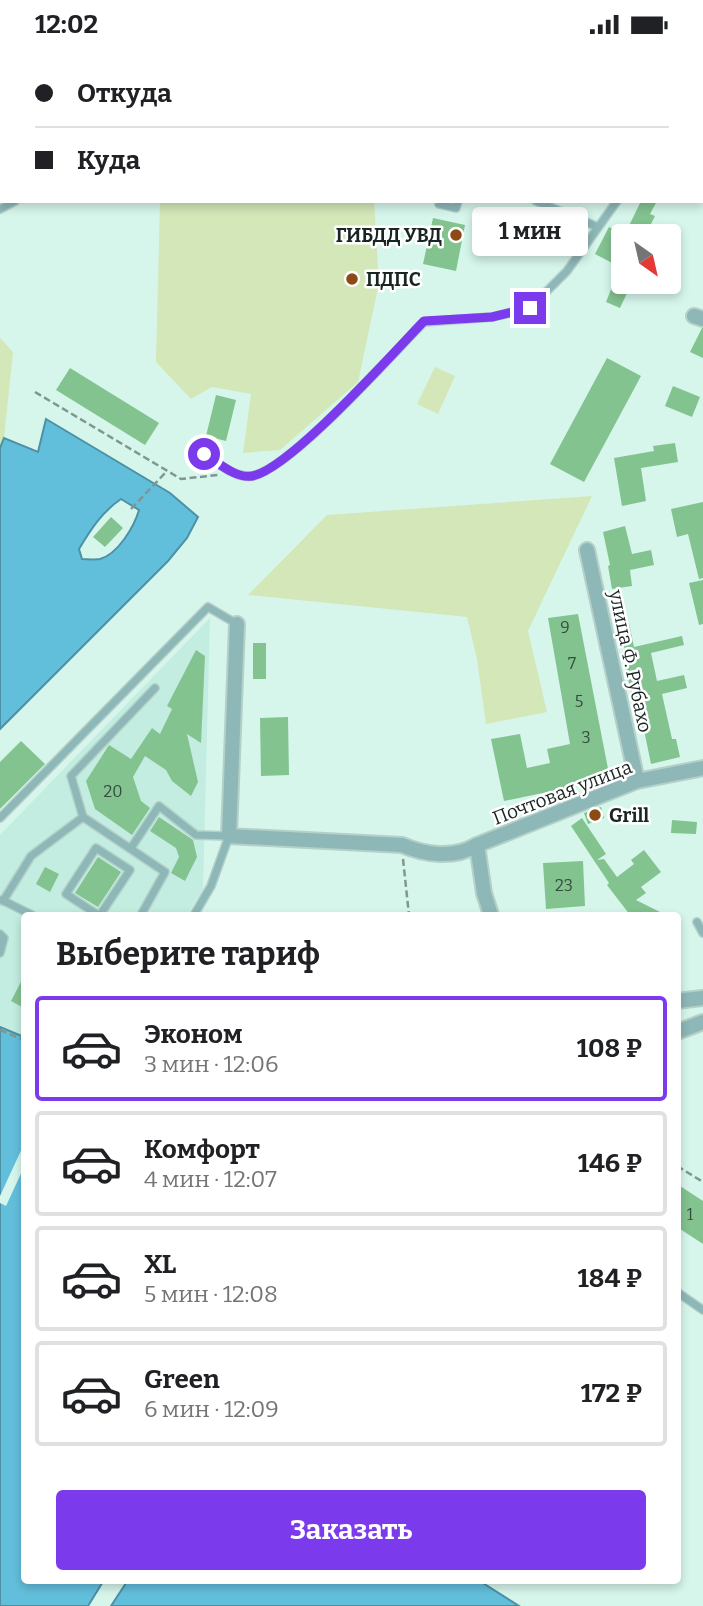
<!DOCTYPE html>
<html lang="ru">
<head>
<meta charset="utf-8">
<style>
	body { margin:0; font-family:Bitter,serif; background:#f6f6f6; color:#202124; height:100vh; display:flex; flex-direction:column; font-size:26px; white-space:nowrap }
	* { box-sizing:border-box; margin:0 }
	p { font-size:23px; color:#757577 }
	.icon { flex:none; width:38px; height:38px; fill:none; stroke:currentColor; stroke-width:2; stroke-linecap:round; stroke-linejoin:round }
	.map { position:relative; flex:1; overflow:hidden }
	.side { position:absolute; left:21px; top:863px; width:660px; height:672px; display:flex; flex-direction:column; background:#fff; border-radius:7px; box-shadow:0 4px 10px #0003 }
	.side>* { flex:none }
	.hud { position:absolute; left:0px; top:0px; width:704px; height:154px; box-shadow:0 4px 10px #0003; display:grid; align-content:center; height:154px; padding:0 35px; background:#fff }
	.needle { width:46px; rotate:146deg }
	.fabs { position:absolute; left:611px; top:175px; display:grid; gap:14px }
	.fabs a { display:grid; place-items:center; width:70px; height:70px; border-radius:7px; background:#fff; box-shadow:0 4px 10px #0003; font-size:35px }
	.end { position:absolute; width:32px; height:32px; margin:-16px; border:9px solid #7c3aed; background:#fff; box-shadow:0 0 0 4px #fff }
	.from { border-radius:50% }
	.bubble { position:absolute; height:49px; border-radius:7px; background:#fff; box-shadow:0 4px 10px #0003; font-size:23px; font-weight:700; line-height:49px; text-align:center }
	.hud b { display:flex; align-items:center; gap:24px; height:66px; font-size:26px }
	.hud b+b { border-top:2px solid #e0e0e0 }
	.hud i { width:18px; height:18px; background:#202124 }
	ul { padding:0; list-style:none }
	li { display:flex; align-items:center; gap:21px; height:105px; margin:0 14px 10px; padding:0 21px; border:4px solid #e0e0e0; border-radius:7px }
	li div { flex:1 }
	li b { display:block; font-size:26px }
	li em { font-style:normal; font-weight:700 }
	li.selected { border-color:#7c3aed }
	li>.icon { width:63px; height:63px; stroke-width:1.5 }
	h2 { padding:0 35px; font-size:32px; line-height:84px }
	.primary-button { display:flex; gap:14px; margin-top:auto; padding:14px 35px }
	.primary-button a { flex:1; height:80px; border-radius:7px; background:#7c3aed; color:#fff; font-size:28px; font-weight:700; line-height:80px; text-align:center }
	.status { display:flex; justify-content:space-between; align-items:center; height:49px; padding:0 35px; background:#fff; direction:ltr }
	.status svg { height:19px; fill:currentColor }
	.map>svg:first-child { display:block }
</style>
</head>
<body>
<div class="status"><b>12:02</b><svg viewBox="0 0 49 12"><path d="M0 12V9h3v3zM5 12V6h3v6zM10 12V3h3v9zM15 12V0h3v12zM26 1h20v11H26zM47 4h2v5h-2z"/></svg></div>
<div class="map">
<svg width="703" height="1557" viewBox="0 0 703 1557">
	<rect width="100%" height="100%" fill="#d6f6ec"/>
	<polygon fill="#c3ede0" points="210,569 203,840 187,866 24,866 24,987 0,978 0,786"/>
	<g fill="#d3e7b8">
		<polygon points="171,0 467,0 171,2"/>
		<polygon points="160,152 374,152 379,234 358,333 280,401 243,404 251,345 212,338 191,350 156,313"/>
		<polygon points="0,289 13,303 4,389 0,399"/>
		<polygon points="435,318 455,327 438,365 417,355"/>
		<polygon points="592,447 528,582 547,663 486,675 477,610 467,568 248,546 327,466"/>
	</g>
	<g fill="#62bfdc" stroke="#4c91a4" stroke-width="2" fill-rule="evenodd">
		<path d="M46 370 170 444 198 468 187 489 168 512 0 680V399L4 389 38 403ZM121 450 139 461C134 478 118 505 100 510 95 511 87 510 82 510L79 500C91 480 102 463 121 450Z"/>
		<polygon points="0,978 24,988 24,1531 104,1531 88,1557 0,1557"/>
		<polygon points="128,1531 478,1531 519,1557 111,1557"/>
	</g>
	<polygon fill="#d6f6ec" points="24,1095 24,1118 6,1157 0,1154 0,1147"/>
	<g fill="#83c390">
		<polygon points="641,152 657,152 650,165 655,167 645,187 624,187"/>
		<polygon points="492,158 532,177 527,189 486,170"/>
		<polygon points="433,169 465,176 456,222 423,215"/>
		<polygon points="609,178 623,185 623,207 618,217 595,205"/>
		<polygon points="612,238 627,244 620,259 606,253"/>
		<polygon points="702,279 703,279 703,309 690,303"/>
		<polygon points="607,309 641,327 584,433 550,415"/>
		<polygon points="70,319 159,374 145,396 56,341"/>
		<polygon points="673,337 700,348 692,368 665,357"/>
		<polygon points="216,346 236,351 226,392 206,387"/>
		<polygon points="675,394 678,413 641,419 646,452 622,457 614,409 654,402 653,397"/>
		<polygon points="703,453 703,529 699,530 688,485 677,488 671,460"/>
		<polygon points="111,468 123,479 105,498 93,488"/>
		<polygon points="625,477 632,505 651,501 654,516 630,521 632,537 612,540 608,517 610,516 603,483"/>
		<polygon points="703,531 703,575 699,576 689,534"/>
		<polygon points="578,565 610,730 504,752 491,690 520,685 527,719 550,714 547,700 570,695 548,569"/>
		<polygon points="629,574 634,598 682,587 684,596 651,604 657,632 684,626 687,639 662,645 672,690 676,690 680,708 651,715 644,681 642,681 633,643 631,643 626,620 629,619 619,576"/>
		<rect x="253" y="594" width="13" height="36"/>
		<polygon points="196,601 205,607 201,694 187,685 198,733 191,747 172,732 166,721 145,707 133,728 141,752 150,759 132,786 95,760 86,732 109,696 131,710 152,679 160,685 172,660 167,657"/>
		<polygon points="288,668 289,726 261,727 260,669"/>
		<polygon points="21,692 45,715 0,760 0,713"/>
		<polygon points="601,758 604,769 588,775 584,764"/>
		<polygon points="159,768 193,791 197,808 185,832 171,824 179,808 176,799 150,782"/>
		<polygon points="582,769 606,805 597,811 604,810 617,828 634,815 631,811 644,801 661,823 641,838 646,844 636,851 666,866 630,866 607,836 609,834 571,777"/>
		<polygon points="672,771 697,773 696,785 671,784"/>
		<polygon points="98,808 121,823 98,858 75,844"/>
		<polygon points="583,812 585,857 546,860 543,814"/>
		<polygon points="45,818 59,825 50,843 36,835"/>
		<polygon points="24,927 24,959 11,952"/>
		<polygon points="677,1135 703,1152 703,1195 677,1178"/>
	</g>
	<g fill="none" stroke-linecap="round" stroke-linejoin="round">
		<g stroke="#b4d0c8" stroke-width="10">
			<g id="lane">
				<polyline points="110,2 110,0"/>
				<polyline points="440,152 439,155 456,159 458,152"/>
				<polyline points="536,152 598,178"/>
				<polyline points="0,160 15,152"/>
				<path d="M204 405C217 413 236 430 252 427 290 421 393 304 424 273L492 268 530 259 567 222 617 152"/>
				<polyline points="83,768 165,823 141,866"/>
				<polyline points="0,769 208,558 237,575"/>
				<polyline points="131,799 159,757 196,786 229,787 211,837 194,866"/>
				<polyline points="2,851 32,866"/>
				<polyline points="3,852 31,807 83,768 71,727 155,639"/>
				<polyline points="98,866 66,845 96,799 130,821 100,866"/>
				<polyline points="697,873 703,884"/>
				<polyline points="0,885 4,889 0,904"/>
				<polyline points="677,1243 703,1261"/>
			</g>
		</g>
		<g stroke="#b4d0c8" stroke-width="18">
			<g id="street">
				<polyline points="694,267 703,270"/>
				<polyline points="587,501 637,732"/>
				<path d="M237 575 229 787 402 796C425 806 454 810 477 796L637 732 703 719"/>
				<polyline points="477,796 484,844 491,866"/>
				<polyline points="677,952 703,949"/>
				<polyline points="677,983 703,973"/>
			</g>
		</g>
		<g stroke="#b4d0c8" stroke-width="24">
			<g id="secondary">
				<polyline points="534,0 537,2"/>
				<polyline points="702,75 703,76"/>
			</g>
		</g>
		<g stroke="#809790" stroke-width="2.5" stroke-dasharray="7 3.5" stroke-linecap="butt">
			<polyline points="35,343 181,430 218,426"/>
			<polyline points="131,460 167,422"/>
			<polyline points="403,810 409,866"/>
			<polyline points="0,981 24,991"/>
			<polyline points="677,1117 703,1133"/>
		</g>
		<use href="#lane" stroke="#8eb7b8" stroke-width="7"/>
		<use href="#street" stroke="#8eb7b8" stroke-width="14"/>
		<use href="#secondary" stroke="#5b9b9d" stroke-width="21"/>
	</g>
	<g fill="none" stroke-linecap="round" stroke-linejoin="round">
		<path stroke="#7c3aed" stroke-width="9" d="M204 405C217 413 236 430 252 427 289 421 393 304 424 272L492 268 530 259"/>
	</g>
	<g fill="#8c4b15" stroke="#fff" stroke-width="2.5">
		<circle cx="456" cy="186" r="7"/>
		<circle cx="352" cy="230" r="7"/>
		<circle cx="595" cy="766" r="7"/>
	</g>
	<g text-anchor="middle" stroke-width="5" stroke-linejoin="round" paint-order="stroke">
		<g font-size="16" fill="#344c3e">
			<text x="565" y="584">9</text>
			<text x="572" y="620">7</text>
			<text x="579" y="658">5</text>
			<text x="586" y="694">3</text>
			<text x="113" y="748">20</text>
			<text x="564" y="842">23</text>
			<text x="690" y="1171">1</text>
		</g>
		<g font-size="19" font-weight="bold" fill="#192522" stroke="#fff" text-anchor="start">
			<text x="442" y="193" text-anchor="end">ГИБДД УВД</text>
			<text x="366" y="237">ПДПС</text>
			<text x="609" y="773">Grill</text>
		</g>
		<g font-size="19" fill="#192522" stroke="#fff">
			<text transform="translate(631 612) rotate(78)" y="7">улица Ф. Рубахо</text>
			<text transform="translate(562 743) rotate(-21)" y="7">Почтовая улица</text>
		</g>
	</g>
</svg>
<div class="fabs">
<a><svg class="needle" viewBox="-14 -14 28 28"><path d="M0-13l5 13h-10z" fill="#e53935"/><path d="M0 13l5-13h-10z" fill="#757577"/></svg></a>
</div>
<i class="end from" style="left:204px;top:405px"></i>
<i class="end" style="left:530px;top:259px"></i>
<div class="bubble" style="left:472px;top:158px;width:116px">1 мин</div>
<div class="hud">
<b><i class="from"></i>Откуда</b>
<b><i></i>Куда</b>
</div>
<section class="side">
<h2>Выберите тариф</h2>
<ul>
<li class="selected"><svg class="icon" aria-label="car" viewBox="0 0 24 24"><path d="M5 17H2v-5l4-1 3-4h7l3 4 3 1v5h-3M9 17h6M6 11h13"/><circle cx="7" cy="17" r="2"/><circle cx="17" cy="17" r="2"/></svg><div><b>Эконом</b><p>3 мин · 12:06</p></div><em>108 ₽</em></li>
<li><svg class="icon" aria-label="car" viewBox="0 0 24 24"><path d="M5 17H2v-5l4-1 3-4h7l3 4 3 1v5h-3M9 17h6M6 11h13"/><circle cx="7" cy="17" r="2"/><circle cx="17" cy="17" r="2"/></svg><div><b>Комфорт</b><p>4 мин · 12:07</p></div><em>146 ₽</em></li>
<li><svg class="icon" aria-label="car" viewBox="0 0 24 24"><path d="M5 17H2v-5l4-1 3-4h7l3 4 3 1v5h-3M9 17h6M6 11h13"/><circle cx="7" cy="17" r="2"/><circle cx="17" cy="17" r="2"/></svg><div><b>XL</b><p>5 мин · 12:08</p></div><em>184 ₽</em></li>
<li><svg class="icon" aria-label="car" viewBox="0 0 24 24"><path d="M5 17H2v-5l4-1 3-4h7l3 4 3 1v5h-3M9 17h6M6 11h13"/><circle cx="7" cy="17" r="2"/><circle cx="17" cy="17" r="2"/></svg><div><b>Green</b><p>6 мин · 12:09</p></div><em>172 ₽</em></li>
</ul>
<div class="primary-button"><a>Заказать</a></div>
</section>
</div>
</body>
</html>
